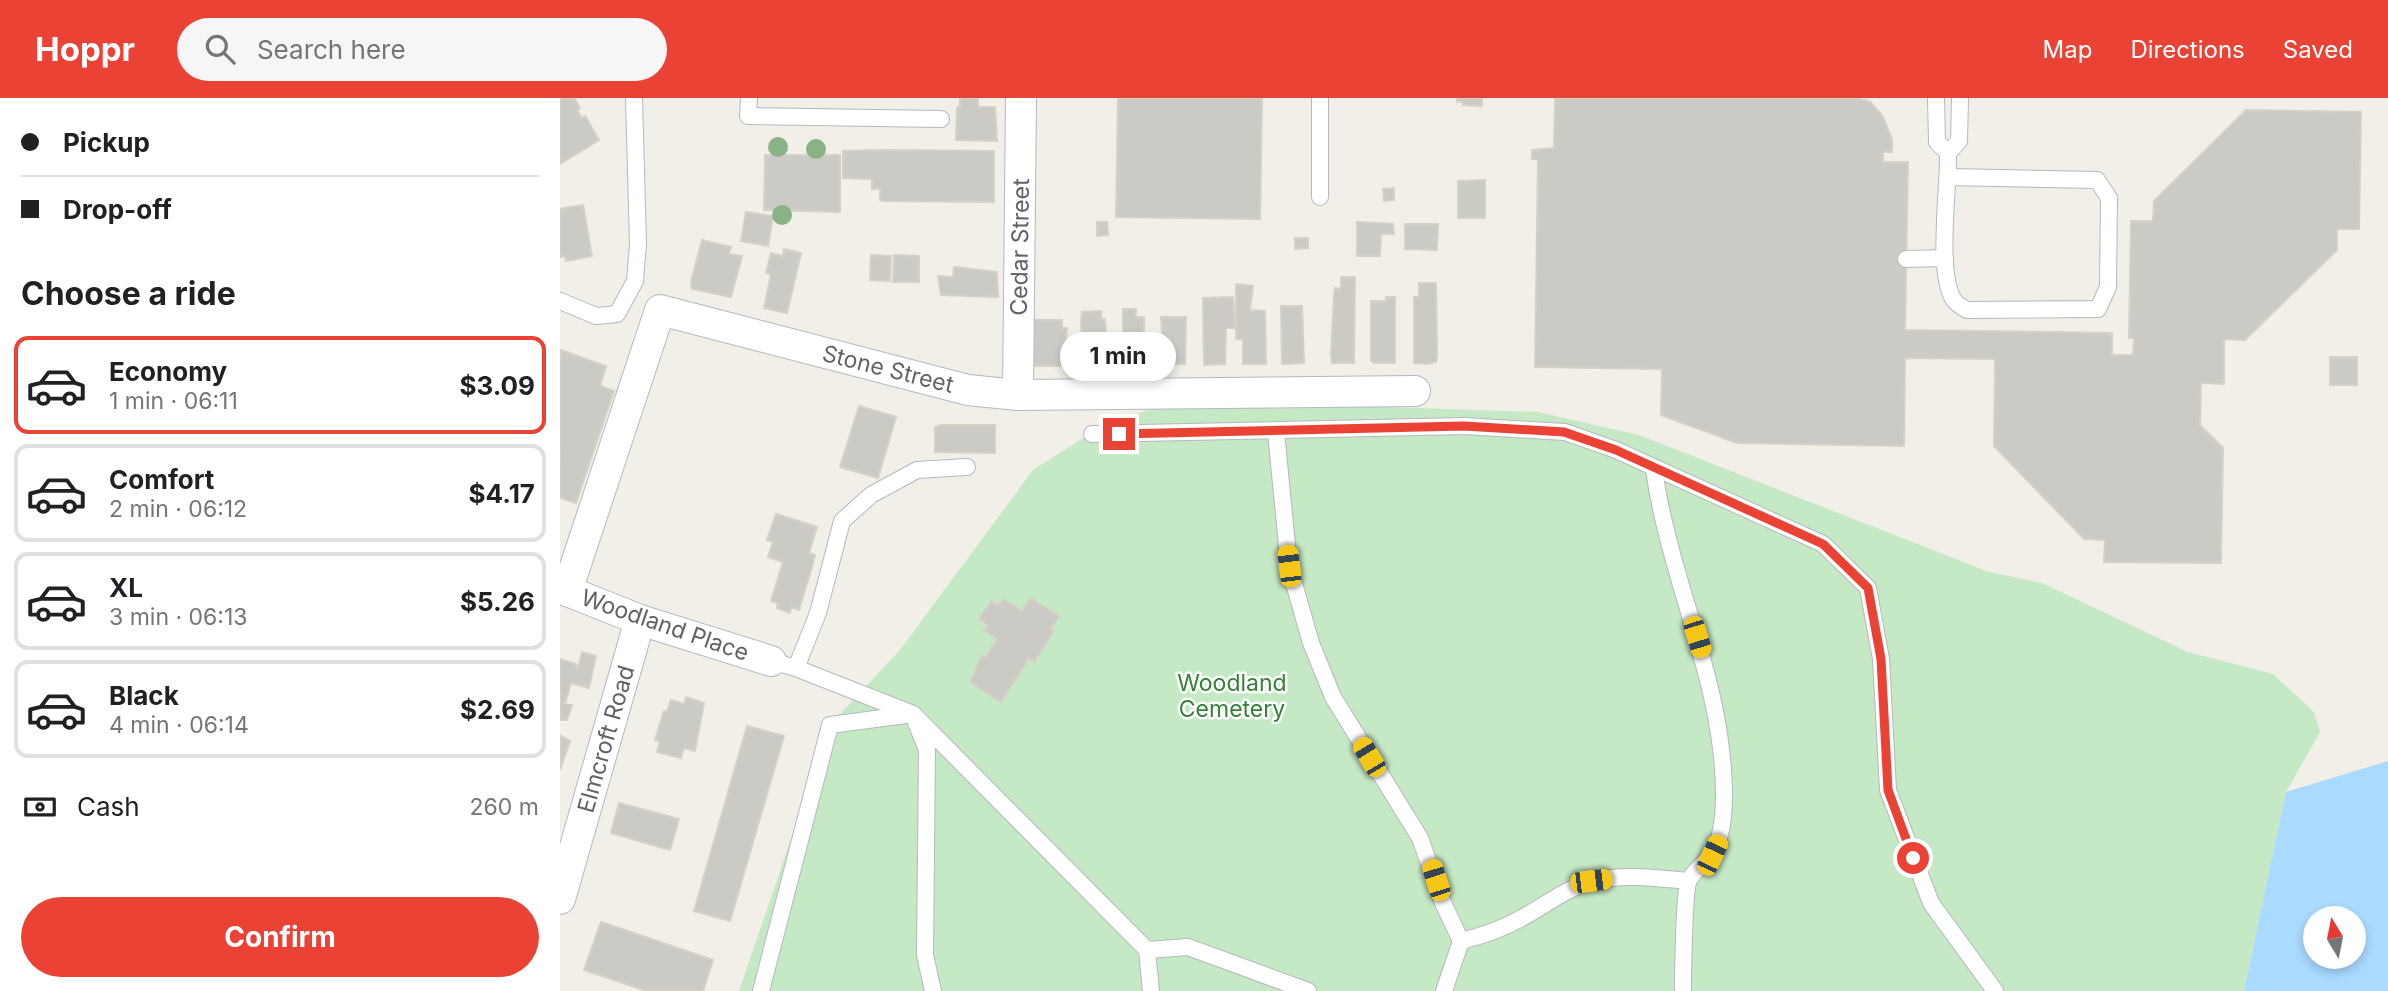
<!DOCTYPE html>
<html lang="en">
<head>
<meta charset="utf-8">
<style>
	body { margin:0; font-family:Inter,sans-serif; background:#f6f6f6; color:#202124; height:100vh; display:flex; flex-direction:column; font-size:26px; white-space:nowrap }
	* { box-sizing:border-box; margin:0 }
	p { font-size:23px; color:#757577 }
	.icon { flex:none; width:38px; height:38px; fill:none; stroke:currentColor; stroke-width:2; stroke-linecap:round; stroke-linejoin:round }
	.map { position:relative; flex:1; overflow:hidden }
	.drawer { display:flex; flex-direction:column; background:#fff; width:560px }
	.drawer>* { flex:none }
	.top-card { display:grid; align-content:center; height:154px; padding:0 21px; background:#fff }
	.needle { width:46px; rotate:350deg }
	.tools { position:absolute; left:1743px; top:808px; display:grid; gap:14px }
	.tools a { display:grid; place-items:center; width:63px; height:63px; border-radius:50%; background:#fff; box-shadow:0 4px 10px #0003; font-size:35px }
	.end { position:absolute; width:32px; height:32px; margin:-16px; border:9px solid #ea4335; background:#fff; box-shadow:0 0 0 4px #fff }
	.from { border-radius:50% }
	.bubble { position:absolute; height:49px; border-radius:24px; background:#fff; box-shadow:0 4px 10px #0003; font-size:23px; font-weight:700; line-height:49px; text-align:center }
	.car { position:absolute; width:21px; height:42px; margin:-21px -10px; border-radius:9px; box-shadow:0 0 5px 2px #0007; background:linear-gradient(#f5c518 24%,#345 0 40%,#f5c518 0 76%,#345 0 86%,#f5c518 0) }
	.top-card b { display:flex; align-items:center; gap:24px; height:66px; font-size:26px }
	.top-card b+b { border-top:2px solid #e0e0e0 }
	.top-card i { width:18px; height:18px; background:#202124 }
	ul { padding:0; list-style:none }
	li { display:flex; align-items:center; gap:21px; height:98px; margin:0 14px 10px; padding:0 7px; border:4px solid #e0e0e0; border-radius:14px }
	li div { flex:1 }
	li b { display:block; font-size:26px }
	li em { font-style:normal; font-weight:700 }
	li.current { border-color:#ea4335 }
	li>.icon { width:63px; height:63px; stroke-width:1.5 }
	h2 { padding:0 21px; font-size:32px; line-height:84px }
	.pay { display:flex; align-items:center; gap:18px; height:77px; padding:0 21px; font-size:26px }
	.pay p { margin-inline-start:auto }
	.button { display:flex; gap:14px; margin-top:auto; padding:14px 21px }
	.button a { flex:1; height:80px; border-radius:42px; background:#ea4335; color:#fff; font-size:28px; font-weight:700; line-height:80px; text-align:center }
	header { display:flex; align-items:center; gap:42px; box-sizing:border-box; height:98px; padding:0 35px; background:#ea4335; color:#fff }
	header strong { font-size:33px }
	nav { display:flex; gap:38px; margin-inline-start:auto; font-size:24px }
	.search { width:490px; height:63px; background:#f6f6f6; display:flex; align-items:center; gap:18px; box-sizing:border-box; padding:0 24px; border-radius:38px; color:#757577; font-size:26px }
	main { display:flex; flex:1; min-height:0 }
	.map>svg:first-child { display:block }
</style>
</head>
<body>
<header>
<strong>Hoppr</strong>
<div class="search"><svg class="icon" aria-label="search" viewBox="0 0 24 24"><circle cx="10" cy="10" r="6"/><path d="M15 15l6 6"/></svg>Search here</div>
<nav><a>Map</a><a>Directions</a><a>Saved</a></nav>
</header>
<main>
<section class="drawer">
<div class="top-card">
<b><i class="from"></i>Pickup</b>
<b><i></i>Drop-off</b>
</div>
<h2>Choose a ride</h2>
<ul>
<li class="current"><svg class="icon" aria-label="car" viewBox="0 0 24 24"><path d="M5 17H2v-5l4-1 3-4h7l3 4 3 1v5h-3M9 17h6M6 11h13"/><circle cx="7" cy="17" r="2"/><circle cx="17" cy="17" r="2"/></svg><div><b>Economy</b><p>1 min · 06:11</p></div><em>$3.09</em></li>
<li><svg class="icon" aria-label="car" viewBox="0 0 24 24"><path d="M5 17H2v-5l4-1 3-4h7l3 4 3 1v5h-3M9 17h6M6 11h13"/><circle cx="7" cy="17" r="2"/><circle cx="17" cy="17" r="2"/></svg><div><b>Comfort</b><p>2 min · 06:12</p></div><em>$4.17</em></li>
<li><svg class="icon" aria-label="car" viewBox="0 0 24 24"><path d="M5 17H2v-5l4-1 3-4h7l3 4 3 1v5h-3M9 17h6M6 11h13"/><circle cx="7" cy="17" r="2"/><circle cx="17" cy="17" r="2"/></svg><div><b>XL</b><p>3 min · 06:13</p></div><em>$5.26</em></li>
<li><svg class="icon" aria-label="car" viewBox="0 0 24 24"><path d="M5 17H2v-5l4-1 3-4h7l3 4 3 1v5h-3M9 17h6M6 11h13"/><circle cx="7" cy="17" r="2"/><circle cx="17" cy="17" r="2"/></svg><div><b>Black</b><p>4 min · 06:14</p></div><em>$2.69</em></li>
</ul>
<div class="pay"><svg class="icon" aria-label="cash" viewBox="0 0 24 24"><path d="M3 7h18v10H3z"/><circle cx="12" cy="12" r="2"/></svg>Cash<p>260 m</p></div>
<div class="button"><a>Confirm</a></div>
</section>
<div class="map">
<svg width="1828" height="893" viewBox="0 0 1828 893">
	<rect width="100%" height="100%" fill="#f1efe8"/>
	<polygon fill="#c5e8c5" points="625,302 977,314 1079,337 1429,474 1482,485 1628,554 1713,576 1754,614 1760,634 1726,694 1684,893 179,893 270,627 340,552 473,372 552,322"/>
	<path fill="#aadaff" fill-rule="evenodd" d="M1828 663V893H1684L1726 694ZM1755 821H1794V859H1755Z"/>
	<g fill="#cccac5" stroke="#d6d1c6" stroke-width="2">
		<polygon points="0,0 14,0 20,10 17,12 22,20 25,18 39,42 0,66"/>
		<polygon points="400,0 418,0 418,9 435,9 437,43 396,42 397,9 400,9"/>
		<polygon points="558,0 702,0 700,121 556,119"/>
		<polygon points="897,0 922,0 922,8 903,7 902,4 897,4"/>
		<polygon points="995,0 1297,0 1310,4 1322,17 1332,41 1332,54 1323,54 1323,64 1348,64 1345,232 1552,235 1552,257 1573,257 1574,240 1569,240 1571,123 1593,123 1594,103 1686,12 1801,14 1799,131 1777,131 1777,152 1685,242 1664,241 1664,286 1641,285 1640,327 1663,350 1661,465 1544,464 1545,442 1524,441 1434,348 1435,261 1345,260 1344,348 1177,345 1101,317 1102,271 975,269 978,61 972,61 972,52 994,50"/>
		<polygon points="321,52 434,53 434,104 325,103 320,102 320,91 312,91 312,81 283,80 283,53"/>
		<polygon points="205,57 280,57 280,114 204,112"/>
		<polygon points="925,82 925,120 898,120 898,83"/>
		<polygon points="834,90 834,102 824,103 823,91"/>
		<polygon points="23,107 32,158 6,163 5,158 0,159 0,111"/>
		<polygon points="186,114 213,118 208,148 181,143"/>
		<polygon points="537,124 547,124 548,137 537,138"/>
		<polygon points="797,124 833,126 834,136 821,136 820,158 797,158"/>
		<polygon points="845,126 878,126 877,152 845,151"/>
		<polygon points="735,140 748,140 748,150 735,151"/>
		<polygon points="142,142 171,149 169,156 182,158 171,199 132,191 131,184"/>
		<polygon points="224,151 241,155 227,215 204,210 211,176 206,175 211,155 223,158"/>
		<polygon points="311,157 331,158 330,183 310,182"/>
		<polygon points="334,157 359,158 359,184 333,184"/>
		<polygon points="394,169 437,174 438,199 381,197 378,178 393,179"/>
		<polygon points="781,179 795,179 794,265 772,265 771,257 774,197 775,190 781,191"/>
		<polygon points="859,185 876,185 877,258 876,264 867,266 854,265 854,199 859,199"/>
		<polygon points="676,186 693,188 690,212 705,213 706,266 683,266 683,242 676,241"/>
		<polygon points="673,199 675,230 666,230 665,266 644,267 643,200"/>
		<polygon points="826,199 835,199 835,265 814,265 811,262 811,203 826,203"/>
		<polygon points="721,208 742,208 744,265 722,266"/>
		<polygon points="563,211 576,211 576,219 584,219 584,267 563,267"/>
		<polygon points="541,213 541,221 545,221 547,259 545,264 536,265 536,260 523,261 521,223 522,214"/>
		<polygon points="601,219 626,219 625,266 604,266"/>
		<polygon points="474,222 502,222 502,230 507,230 504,268 473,268"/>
		<polygon points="1,252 46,268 40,288 54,293 16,405 0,400"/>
		<rect x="1770" y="259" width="27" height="28"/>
		<polygon points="299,308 336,319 318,380 280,369"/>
		<polygon points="381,327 435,327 435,355 375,354 375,329"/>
		<polygon points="216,416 257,429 249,455 255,457 252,469 239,512 231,509 230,515 217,510 218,505 211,503 223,464 208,459 213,444 207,442"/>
		<polygon points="470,500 499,518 491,531 494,533 474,564 469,560 441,604 410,584 422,557 426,559 437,541 424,532 428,527 419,521 431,503 439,507 443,501 462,513"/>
		<polygon points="22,554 36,558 29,590 11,585 5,606 12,607 7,622 0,622 0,561 16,566 17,573"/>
		<polygon points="126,599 144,605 135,653 124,650 121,660 97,654 100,644 95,642 104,613 107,613 111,602 124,606"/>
		<polygon points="187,628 224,638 170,823 134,813"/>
		<polygon points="0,637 10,643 0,672"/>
		<polygon points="59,705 119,721 110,752 51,735"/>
		<polygon points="41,824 153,862 143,893 87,893 24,872"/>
	</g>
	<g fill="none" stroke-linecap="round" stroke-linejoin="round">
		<g stroke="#b5b8bc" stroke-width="18">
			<g id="service">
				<polyline points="189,0 188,18 381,21"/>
				<path d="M1376 0 1377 44 1388 55C1389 89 1376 176 1394 202 1396 206 1402 209 1407 212L1538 211 1548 189 1549 100 1537 82 1389 79"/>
				<polyline points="1388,55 1399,43 1400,0"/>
				<polyline points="760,99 760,0"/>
				<polyline points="1346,161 1385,160"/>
				<polyline points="0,203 36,218 57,216 75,183 78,146 74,0"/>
				<polyline points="716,334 729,468 751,545 773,599 860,740 883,805 901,843 884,893"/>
				<polyline points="532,336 904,328 1005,334 1056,352 1263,446 1308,490 1321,561 1328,692 1371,805 1435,893"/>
				<path d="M1094 371C1109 482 1164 584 1164 697 1164 716 1162 743 1150 758 1144 766 1134 773 1129 782 1124 791 1123 876 1123 893"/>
				<polyline points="236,570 258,515 282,423 311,397 357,372 407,369"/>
				<polyline points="353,616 587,852 591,893"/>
				<polyline points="355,622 367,652 365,857 373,893"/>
				<path d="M901 843C921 838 940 832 958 822 982 810 1004 791 1030 784 1062 775 1096 780 1128 783"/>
				<polyline points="587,852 628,849 748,893"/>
				<polyline points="201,893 270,627 353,616 236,570 211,563"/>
			</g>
		</g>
		<g stroke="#b5b8bc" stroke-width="32">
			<g id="minor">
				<polyline points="458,297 461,0"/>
				<polyline points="0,490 80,522 211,563"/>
				<polyline points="7,493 100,212 408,292 458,297 855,293"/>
				<polyline points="0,801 80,522"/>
			</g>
		</g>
		<use href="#service" stroke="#fff" stroke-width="16"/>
		<use href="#minor" stroke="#fff" stroke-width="30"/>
	</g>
	<g fill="#89b387">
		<circle cx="218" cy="49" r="10"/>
		<circle cx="256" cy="51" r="10"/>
		<circle cx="222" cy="117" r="10"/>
	</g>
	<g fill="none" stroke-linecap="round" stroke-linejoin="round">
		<polyline stroke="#ea4335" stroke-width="9" points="559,336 904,328 1004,334 1056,352 1263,446 1308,490 1321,561 1328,692 1353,760"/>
	</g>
	<g text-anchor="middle" stroke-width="5" stroke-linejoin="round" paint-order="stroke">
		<g font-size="23" fill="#5f6368" stroke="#fff">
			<text transform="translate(460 149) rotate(-89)" y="8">Cedar Street</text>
			<text transform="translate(328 271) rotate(14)" y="8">Stone Street</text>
			<text transform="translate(105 527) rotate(19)" y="8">Woodland Place</text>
			<text transform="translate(46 641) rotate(-74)" y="8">Elmcroft Road</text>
		</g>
		<g font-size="23" fill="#348238" stroke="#fff">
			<text x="672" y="593">Woodland<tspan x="672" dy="26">Cemetery</tspan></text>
		</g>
	</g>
</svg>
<div class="tools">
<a><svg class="needle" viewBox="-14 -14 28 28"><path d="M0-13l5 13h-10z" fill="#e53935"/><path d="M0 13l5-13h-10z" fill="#757577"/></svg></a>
</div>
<i class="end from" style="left:1353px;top:760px"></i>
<i class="end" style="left:559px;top:336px"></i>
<div class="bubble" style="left:500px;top:234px;width:116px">1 min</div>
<i class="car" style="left:729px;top:468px;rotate:353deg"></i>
<i class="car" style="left:1137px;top:539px;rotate:163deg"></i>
<i class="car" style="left:809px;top:659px;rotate:329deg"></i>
<i class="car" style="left:1152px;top:757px;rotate:25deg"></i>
<i class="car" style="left:876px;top:782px;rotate:342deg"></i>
<i class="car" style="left:1031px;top:783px;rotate:83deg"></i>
</div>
</main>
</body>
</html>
